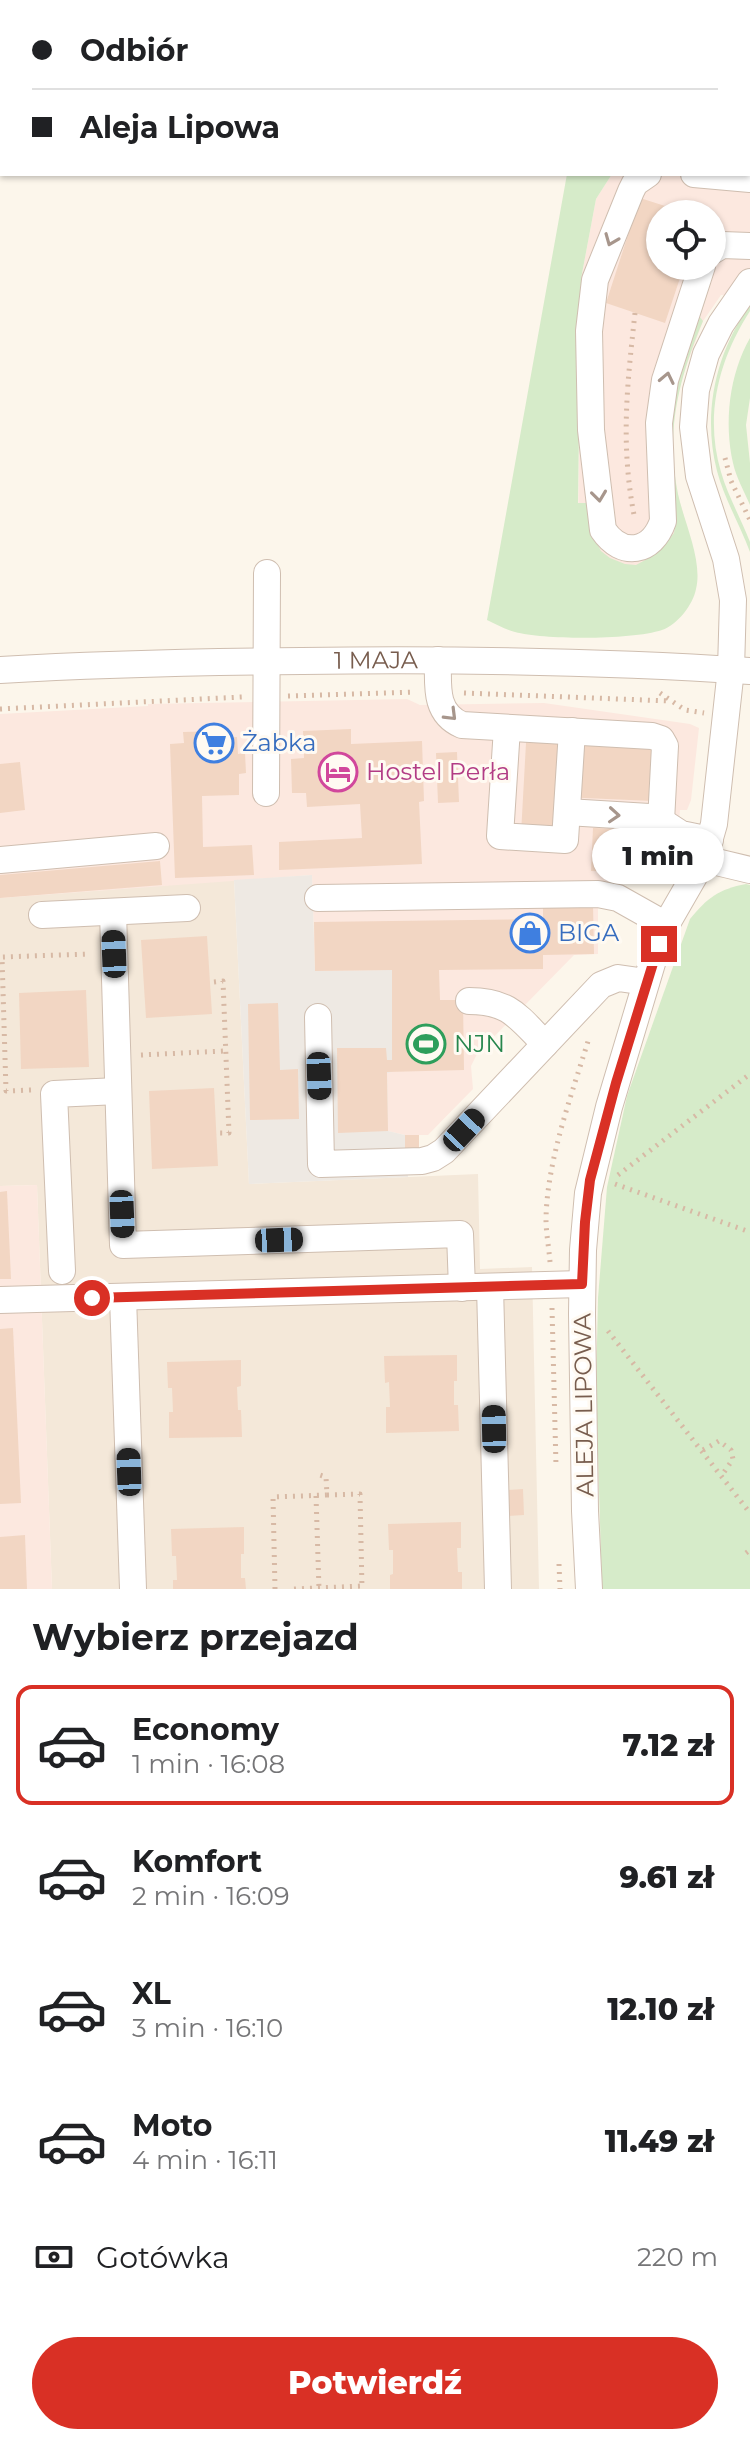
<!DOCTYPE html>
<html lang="pl">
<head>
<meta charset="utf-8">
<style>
	body { margin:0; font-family:Montserrat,sans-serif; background:#f2f2f2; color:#202124; height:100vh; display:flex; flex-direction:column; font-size:30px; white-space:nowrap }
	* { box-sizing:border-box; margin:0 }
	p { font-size:26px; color:#757577 }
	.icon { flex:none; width:44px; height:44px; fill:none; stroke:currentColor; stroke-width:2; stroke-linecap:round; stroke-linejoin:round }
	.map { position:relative; height:1589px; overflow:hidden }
	.side { display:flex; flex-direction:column; background:#fff; flex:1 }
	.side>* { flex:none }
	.top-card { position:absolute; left:0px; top:0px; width:750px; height:176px; box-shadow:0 2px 6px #0004; display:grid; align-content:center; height:176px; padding:0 32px; background:#fff }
	.controls { position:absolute; left:646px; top:200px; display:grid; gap:16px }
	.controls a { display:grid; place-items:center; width:80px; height:80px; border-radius:50%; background:#fff; box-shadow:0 2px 6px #0004; font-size:40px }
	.end { position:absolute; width:36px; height:36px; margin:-18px; border:10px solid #d93025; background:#fff; box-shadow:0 0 0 4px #fff }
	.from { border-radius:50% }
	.bubble { position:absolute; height:56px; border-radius:28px; background:#fff; box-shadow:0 2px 6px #0004; font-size:26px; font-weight:800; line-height:56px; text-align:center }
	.car { position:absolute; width:24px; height:48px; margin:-24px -12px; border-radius:10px; box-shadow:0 0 6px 2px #0007; background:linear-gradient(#222 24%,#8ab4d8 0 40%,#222 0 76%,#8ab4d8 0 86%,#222 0) }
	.top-card b { display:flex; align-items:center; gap:28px; height:76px; font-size:30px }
	.top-card b+b { border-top:2px solid #e0e0e0 }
	.top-card i { width:20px; height:20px; background:#202124 }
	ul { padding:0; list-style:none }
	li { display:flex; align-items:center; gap:24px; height:120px; margin:0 16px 12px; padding:0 16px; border:4px solid transparent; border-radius:16px }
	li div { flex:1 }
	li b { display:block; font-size:30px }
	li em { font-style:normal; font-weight:800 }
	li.current { border-color:#d93025 }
	li>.icon { width:72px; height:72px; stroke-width:1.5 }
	h2 { padding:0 32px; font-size:36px; line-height:96px }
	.pay { display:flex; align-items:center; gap:20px; height:88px; padding:0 32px; font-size:30px }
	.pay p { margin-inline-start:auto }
	.primary-button { display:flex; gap:16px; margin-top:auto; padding:16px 32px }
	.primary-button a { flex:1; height:92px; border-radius:48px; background:#d93025; color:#fff; font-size:32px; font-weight:800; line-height:92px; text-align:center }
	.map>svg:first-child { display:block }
</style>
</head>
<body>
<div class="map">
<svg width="750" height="1589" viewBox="0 0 750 1589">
	<rect width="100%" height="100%" fill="#fcf6eb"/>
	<polygon fill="#f4e8d9" points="234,880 249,1184 478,1174 480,1269 532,1267 539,1589 52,1589 37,1185 0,1186 0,898"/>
	<g fill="#fce8df" fill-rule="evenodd">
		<path d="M619 0H750V297L721 295 703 321 680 383 673 424V464L677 492 690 538 577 619 581 279 596 199 612 174H748V2H619ZM660 214H712V266H660Z"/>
		<polygon points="407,699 420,705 544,703 690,724 699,728 691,800 687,810 680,810 676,854 658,882 598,882 598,954 574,955 477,1054 471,1066 473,1089 428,1135 405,1135 388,1131 387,1072 392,1072 315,971 312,875 0,898 0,714 148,706 148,704"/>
		<polygon points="37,1185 52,1589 0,1589 0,1186"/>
	</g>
	<polygon fill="#eee9e3" points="312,875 315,971 392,970 392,1072 387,1073 388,1131 405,1135 408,1177 249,1184 234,880"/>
	<g fill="#d6ebc9">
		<path d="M567 174H612L596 199 581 279 578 503H589L593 535 601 551 610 558 625 564 636 565 647 559 665 544 674 533 676 515 670 488V397L706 280 711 282 700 317 703 321C679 378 665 431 678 494 684 522 703 561 696 589 693 605 677 625 662 630 632 640 545 640 515 632 506 630 496 624 487 620Z"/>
		<path d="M750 305V311C719 359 704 415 721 472 728 496 741 519 750 542V552C740 525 724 498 717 471 702 413 716 352 750 305Z"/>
		<path d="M750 338V398L746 425 750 463V505C744 491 736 477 733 463 724 422 729 375 750 338Z"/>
		<path d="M746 884 750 885V1589H602L596 1388 598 1298 607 1187 627 1096 690 919C707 898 719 889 746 884Z"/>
	</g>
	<g fill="#f2d6c3">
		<polygon points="640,198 687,213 660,214 660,266 684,266 665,323 606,303"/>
		<polygon points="527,725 655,748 653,801 561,797 559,836 521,834"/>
		<polygon points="351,729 351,744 422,741 424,801 419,802 422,864 279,870 279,842 362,838 360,804 307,807 306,793 292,793 291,759 304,758 303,731"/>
		<polygon points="221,731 221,738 237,737 238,754 245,753 246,773 239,774 239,795 202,796 203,847 252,845 254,875 175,878 170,744 184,743 183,732"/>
		<polygon points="457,752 459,802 438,803 436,753"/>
		<polygon points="20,762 25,810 0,813 0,764"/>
		<polygon points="593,828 620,829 617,872 591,871"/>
		<polygon points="160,861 162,885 0,898 0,875"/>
		<polygon points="593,904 594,954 543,955 543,969 439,970 440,1000 463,1000 464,1070 387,1072 388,1131 338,1133 337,1048 386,1048 387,1060 392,1060 392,970 315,971 314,922 543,919 543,905"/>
		<polygon points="207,936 212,1014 146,1018 141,940"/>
		<polygon points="86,990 89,1067 21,1069 19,993"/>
		<polygon points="278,1003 280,1070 298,1069 299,1119 250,1120 248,1004"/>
		<polygon points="214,1088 218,1166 152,1169 149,1091"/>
		<rect x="405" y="1135" width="14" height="14"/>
		<polygon points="7,1191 11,1279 0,1279 0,1192"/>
		<polygon points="13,1328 21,1503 0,1504 0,1329"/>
		<polygon points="457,1355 457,1381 454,1381 454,1405 458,1405 459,1431 386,1433 386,1407 390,1407 389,1382 385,1383 384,1356"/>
		<polygon points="241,1360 241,1386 237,1387 238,1410 241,1410 242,1437 169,1438 169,1412 173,1412 172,1388 168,1388 167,1362"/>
		<polygon points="523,1489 524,1515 507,1516 507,1490"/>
		<polygon points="461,1522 461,1548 457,1548 458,1572 462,1572 462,1589 390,1589 390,1575 393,1574 393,1550 389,1550 388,1524"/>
		<polygon points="244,1527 244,1554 241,1554 241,1578 245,1578 246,1589 173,1589 173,1580 177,1580 176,1556 172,1556 171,1529"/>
		<polygon points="25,1535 27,1589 0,1589 0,1537"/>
	</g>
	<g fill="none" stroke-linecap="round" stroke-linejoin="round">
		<g stroke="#cfbeb0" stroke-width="28">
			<g id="minor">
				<path d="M648 174 635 183 631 191 595 280 589 331 591 430 603 530C622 558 652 553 663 521L659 423 665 380 702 266"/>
				<polyline points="694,174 750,179"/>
				<polyline points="712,251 722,245 750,246"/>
				<path d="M438 660C438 685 434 713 462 725L652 736 661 739 665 746 661 821"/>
				<path id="s1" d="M0 670C101 664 201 662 302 661 453 659 599 661 750 671"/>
				<polyline points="507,728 500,836 565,840 572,731"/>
				<polyline points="266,793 267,573"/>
				<polyline points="567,812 649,817 661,821 681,834 710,840"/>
				<polyline points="704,859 750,870"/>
				<polyline points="0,860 156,846"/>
				<polyline points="318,898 598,894 618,898 666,925"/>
				<polyline points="113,912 123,1245 460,1234 462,1288"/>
				<polyline points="42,915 187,908"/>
				<path d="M469 1001C510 1001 518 1017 545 1044"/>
				<polyline points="318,1017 321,1164 422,1161 433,1158 444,1151 601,985 618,978 646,982"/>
				<polyline points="62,1271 54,1094 118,1091"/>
				<polyline points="490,1287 498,1589"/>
				<polyline points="123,1297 133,1589"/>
				<polyline points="0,1300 582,1284"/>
				<polyline points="589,1589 585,1511 582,1314 583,1250 588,1193 609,1107 653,960 666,925 704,859 714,824 731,669 733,600 726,559 699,476 693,427 696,390 706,354 721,324 750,282"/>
			</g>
		</g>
		<g stroke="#d7b9a5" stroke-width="5" stroke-dasharray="2 6" stroke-linecap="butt">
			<polyline points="748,157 750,130"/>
			<path d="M635 313C627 386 620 446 635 520"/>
			<polyline points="725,458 731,481 750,520"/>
			<polyline points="464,693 670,701"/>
			<polyline points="660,693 685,710 704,713"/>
			<polyline points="288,696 414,692"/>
			<polyline points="0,709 242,697"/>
			<polyline points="214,982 223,981 229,1133 219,1133"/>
			<polyline points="141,1055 225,1051"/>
			<polyline points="31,1090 6,1091 2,957 89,954"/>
			<polyline points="618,1175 750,1074"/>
			<polyline points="615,1184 750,1232"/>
			<path d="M550 1262C549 1248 546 1233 546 1219 547 1160 572 1094 589 1038"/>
			<polyline points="552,1308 556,1466"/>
			<polyline points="608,1331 750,1513"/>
			<polyline points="703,1450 719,1441 731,1450 733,1459 722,1475"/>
			<polyline points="327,1495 360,1494 362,1589"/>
			<polyline points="316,1496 319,1589"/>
			<polyline points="746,1553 750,1550"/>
			<polyline points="559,1564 560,1589"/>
			<polyline points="275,1589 273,1497 327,1495 326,1477 317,1474"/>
			<polyline points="294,1589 362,1586"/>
		</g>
		<use href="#minor" stroke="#fff" stroke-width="26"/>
	</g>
	<defs><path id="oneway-chevron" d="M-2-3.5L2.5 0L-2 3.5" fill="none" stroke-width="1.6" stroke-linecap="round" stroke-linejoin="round" transform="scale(2)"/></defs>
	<g stroke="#a7968c">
		<use href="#oneway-chevron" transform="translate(611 240) rotate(112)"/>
		<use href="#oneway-chevron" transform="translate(667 378) rotate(-78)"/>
		<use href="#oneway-chevron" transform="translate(599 496) rotate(83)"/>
		<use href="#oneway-chevron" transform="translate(451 715) rotate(45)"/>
		<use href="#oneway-chevron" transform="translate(614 815) rotate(4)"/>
	</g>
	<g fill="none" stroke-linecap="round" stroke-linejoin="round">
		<polyline stroke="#d93025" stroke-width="10" points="92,1298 582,1284 585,1222 590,1180 616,1083 659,944"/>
	</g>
	<defs>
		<g id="supermarket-ring" transform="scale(2)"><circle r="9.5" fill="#fffaf2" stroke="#3f7fe0" stroke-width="1.5"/><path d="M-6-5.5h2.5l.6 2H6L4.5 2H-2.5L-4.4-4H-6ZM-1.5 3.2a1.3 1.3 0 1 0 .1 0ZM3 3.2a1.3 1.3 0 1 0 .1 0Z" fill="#3f7fe0"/></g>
		<g id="hotel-ring" transform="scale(2)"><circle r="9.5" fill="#fffaf2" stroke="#d1479c" stroke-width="1.5"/><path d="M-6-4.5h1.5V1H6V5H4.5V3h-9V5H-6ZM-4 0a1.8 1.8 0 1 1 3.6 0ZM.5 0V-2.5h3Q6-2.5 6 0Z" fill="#d1479c"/></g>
		<g id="shop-ring" transform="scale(2)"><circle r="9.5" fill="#fffaf2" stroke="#3f7fe0" stroke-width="1.5"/><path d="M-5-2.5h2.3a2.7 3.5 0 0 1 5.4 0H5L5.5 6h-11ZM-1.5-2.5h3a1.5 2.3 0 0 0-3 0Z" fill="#3f7fe0"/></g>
		<g id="stadium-ring" transform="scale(2)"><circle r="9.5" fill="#fffaf2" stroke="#2e9e5b" stroke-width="1.5"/><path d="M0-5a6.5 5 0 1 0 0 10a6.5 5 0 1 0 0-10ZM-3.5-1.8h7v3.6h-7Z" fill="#2e9e5b"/></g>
	</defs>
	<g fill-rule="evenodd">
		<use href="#supermarket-ring" x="214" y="743"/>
		<use href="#hotel-ring" x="338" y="772"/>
		<use href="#shop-ring" x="530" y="933"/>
		<use href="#stadium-ring" x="426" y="1044"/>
	</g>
	<g text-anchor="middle" stroke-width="6" stroke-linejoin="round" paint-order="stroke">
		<g font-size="24" fill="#785d4e" stroke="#fffaf2">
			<text dy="8" stroke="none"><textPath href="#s1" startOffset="376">1 MAJA</textPath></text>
			<text transform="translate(584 1405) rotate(-91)" y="8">ALEJA LIPOWA</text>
		</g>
		<g font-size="24" fill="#366cbe" stroke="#fffaf2" text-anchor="start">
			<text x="242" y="751">Żabka</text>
			<text x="558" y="941">BIGA</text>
		</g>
		<g font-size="24" fill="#b23c85" stroke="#fffaf2" text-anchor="start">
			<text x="366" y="780">Hostel Perła</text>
		</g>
		<g font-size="24" fill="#27864d" stroke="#fffaf2" text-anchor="start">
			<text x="454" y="1052">NJN</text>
		</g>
	</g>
</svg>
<div class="controls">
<a><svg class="icon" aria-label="locate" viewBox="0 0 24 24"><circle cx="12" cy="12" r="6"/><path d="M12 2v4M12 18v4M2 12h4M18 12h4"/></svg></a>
</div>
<i class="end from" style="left:92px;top:1298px"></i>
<i class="end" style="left:659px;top:944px"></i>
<div class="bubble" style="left:592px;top:828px;width:132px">1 min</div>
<i class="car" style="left:114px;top:954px;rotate:358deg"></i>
<i class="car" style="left:319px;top:1076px;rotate:178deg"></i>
<i class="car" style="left:464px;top:1130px;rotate:43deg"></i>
<i class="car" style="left:122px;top:1214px;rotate:178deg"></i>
<i class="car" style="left:279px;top:1240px;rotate:88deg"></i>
<i class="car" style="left:494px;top:1429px;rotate:359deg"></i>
<i class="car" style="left:129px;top:1472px;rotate:358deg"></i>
<div class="top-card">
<b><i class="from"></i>Odbiór</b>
<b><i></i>Aleja Lipowa</b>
</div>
</div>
<section class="side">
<h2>Wybierz przejazd</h2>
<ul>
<li class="current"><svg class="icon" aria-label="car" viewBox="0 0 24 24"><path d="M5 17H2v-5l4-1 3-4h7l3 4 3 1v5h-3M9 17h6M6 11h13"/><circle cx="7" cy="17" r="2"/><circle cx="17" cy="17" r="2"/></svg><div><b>Economy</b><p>1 min · 16:08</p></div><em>7.12 zł</em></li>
<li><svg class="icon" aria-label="car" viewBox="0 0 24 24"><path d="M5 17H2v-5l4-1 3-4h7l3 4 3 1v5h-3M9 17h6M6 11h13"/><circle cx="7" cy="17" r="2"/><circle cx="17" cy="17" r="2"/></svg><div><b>Komfort</b><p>2 min · 16:09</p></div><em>9.61 zł</em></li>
<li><svg class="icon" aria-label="car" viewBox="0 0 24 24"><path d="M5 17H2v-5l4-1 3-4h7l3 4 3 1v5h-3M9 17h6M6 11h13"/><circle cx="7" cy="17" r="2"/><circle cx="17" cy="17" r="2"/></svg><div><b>XL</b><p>3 min · 16:10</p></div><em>12.10 zł</em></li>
<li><svg class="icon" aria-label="car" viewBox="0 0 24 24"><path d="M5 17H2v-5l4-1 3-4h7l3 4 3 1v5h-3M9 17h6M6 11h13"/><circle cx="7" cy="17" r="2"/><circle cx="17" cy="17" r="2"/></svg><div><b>Moto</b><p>4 min · 16:11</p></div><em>11.49 zł</em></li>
</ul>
<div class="pay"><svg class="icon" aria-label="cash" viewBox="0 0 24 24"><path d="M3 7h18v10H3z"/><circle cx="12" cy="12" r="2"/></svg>Gotówka<p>220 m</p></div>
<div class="primary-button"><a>Potwierdź</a></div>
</section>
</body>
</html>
